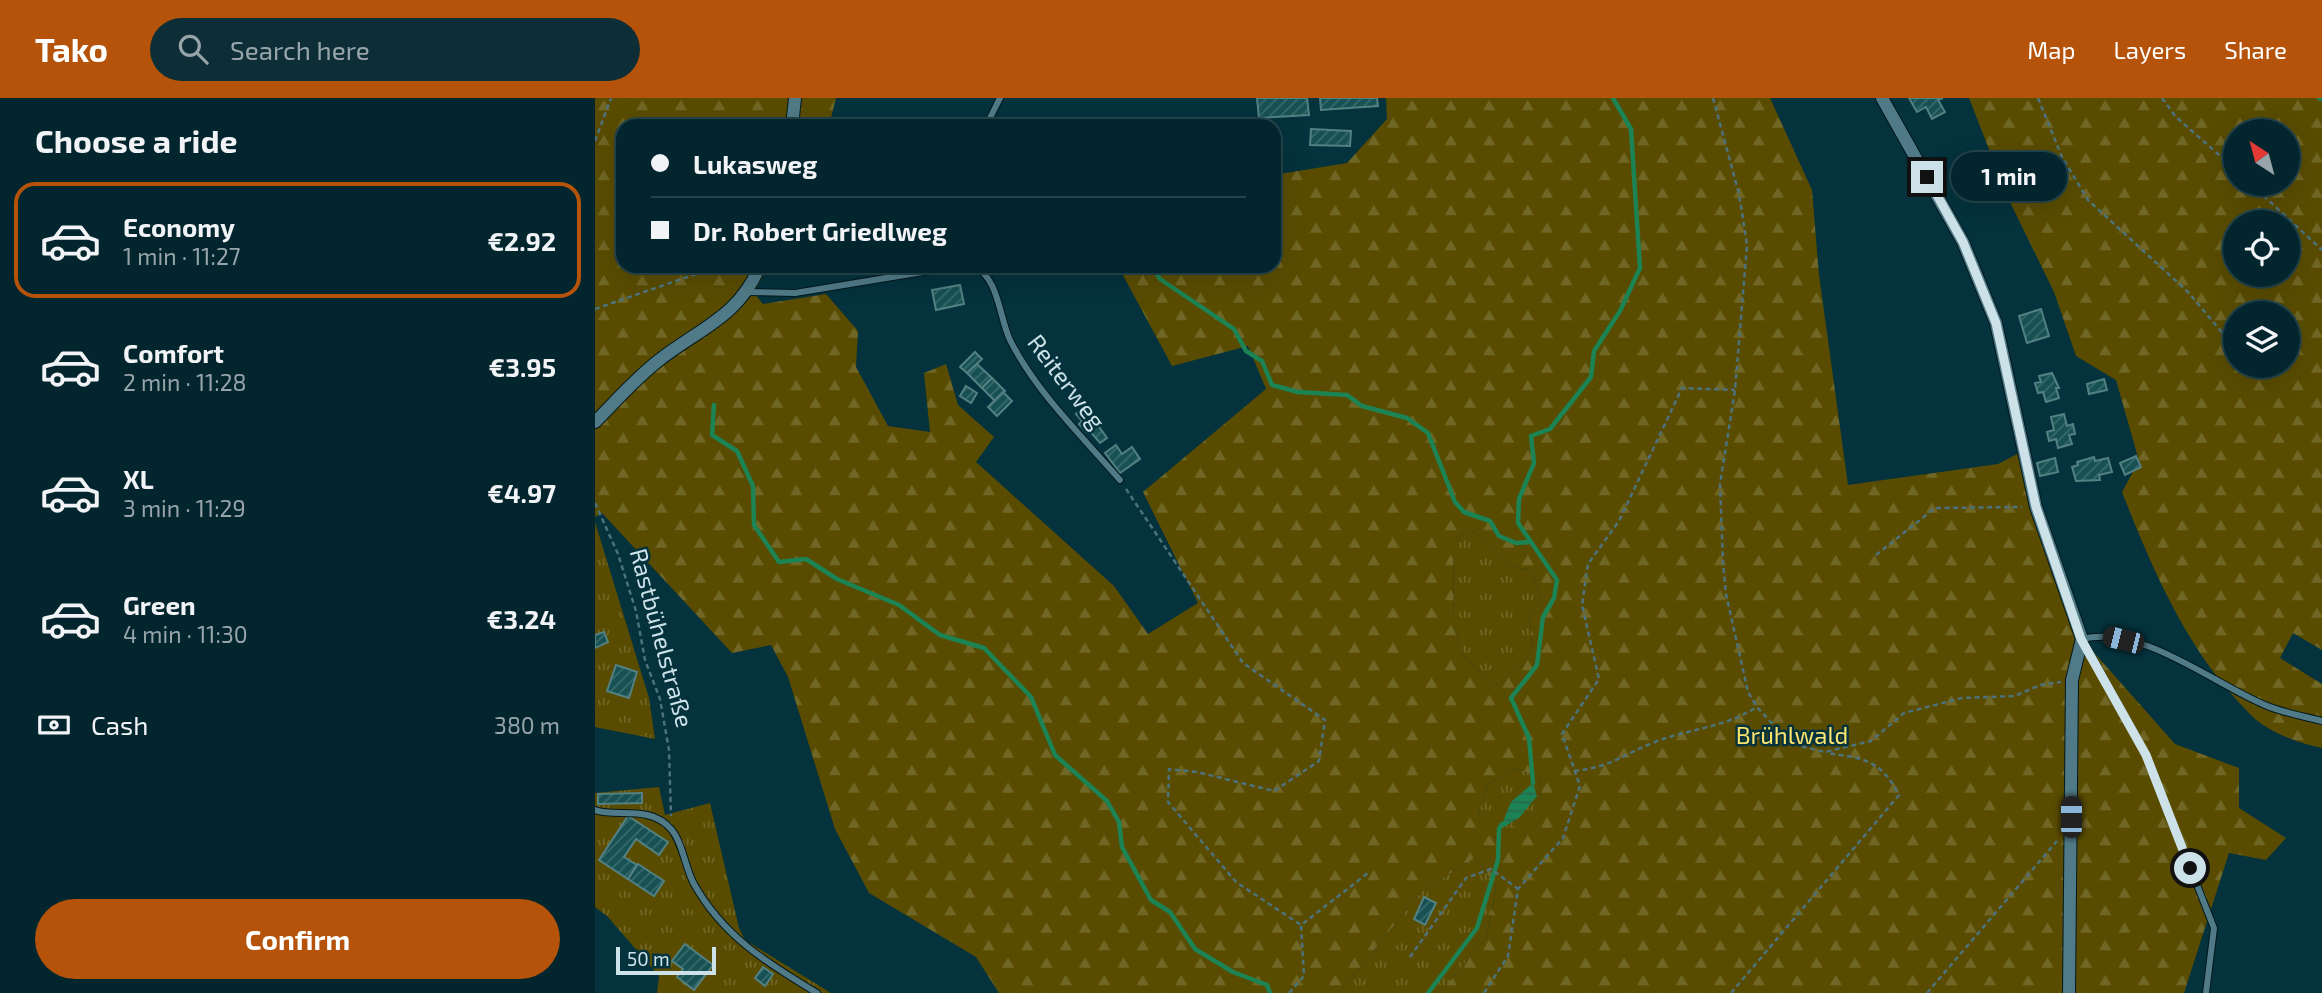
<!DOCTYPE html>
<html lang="en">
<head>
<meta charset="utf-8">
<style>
	body { margin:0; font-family:"Exo 2",sans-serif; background:#0d2e36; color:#f1f3f6; height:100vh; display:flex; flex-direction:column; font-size:26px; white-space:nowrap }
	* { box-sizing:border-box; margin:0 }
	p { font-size:23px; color:#97a5aa }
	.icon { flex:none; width:38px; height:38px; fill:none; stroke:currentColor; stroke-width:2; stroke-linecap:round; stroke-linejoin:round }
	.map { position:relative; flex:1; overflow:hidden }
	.panel { display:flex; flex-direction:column; background:#03262e; width:595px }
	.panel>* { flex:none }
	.banner { position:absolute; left:21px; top:21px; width:665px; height:154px; border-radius:21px; box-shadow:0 7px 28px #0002,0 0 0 2px #24434a; display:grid; align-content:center; height:154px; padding:0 35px; background:#03262e }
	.needle { width:46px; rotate:324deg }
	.tools { position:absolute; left:1628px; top:21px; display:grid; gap:14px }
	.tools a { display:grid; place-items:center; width:77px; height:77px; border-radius:50%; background:#03262e; box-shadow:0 7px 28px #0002,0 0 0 2px #24434a; font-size:35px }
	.scale { position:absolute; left:21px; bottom:18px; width:100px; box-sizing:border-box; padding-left:7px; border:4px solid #cce2e8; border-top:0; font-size:19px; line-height:24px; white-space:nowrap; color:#cce2e8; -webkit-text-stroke:5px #04323d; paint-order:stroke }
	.end { position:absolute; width:32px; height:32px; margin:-16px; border:9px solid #cce2e8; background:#111; box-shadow:0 0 0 4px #111 }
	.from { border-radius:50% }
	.bubble { position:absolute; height:49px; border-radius:24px; background:#03262e; box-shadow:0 7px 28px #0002,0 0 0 2px #24434a; font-size:23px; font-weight:700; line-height:49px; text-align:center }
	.car { position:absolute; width:21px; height:42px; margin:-21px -10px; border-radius:9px; box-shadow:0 0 5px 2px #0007; background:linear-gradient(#222 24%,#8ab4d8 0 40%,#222 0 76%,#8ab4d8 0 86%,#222 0) }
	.banner b { display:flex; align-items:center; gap:24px; height:66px; font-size:26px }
	.banner b+b { border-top:2px solid #24434a }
	.banner i { width:18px; height:18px; background:#f1f3f6 }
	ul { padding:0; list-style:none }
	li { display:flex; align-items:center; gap:21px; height:116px; margin:0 14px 10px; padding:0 21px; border:4px solid transparent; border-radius:21px }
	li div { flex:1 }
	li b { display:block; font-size:26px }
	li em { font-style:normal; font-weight:700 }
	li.on { border-color:#b45309 }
	li>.icon { width:63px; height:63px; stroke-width:1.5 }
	h2 { padding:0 35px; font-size:32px; line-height:84px }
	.pay { display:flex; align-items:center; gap:18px; height:77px; padding:0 35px; font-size:26px }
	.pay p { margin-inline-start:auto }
	.action { display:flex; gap:14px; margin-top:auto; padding:14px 35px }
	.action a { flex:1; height:80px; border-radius:42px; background:#b45309; color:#fff; font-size:28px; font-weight:700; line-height:80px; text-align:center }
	header { display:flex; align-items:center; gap:42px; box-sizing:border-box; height:98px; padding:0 35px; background:#b45309; color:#fff }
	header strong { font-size:33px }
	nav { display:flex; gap:38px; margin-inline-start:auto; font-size:24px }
	.search { width:490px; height:63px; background:#0d2e36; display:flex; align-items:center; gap:18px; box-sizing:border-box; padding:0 24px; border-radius:38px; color:#97a5aa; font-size:26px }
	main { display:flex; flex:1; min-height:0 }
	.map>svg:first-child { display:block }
</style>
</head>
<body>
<header>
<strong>Tako</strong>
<div class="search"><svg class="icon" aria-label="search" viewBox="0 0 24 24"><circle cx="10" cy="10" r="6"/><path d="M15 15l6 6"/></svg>Search here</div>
<nav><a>Map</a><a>Layers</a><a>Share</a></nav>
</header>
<main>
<section class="panel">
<h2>Choose a ride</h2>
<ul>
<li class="on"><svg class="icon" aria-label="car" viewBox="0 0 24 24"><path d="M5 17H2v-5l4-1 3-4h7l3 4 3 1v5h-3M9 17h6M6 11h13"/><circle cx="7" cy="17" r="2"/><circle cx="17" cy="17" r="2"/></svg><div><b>Economy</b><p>1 min · 11:27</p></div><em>€2.92</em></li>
<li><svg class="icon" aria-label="car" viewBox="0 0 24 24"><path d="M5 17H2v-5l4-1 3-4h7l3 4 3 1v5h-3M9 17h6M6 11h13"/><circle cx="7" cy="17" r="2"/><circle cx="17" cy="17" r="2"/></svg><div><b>Comfort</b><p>2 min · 11:28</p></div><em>€3.95</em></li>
<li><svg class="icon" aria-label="car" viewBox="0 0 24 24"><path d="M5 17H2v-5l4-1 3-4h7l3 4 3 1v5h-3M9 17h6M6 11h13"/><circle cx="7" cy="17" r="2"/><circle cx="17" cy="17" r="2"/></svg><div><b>XL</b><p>3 min · 11:29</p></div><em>€4.97</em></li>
<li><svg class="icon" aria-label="car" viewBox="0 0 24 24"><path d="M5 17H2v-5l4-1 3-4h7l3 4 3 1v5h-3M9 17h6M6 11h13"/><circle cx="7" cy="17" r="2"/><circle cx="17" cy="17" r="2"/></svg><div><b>Green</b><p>4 min · 11:30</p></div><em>€3.24</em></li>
</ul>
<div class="pay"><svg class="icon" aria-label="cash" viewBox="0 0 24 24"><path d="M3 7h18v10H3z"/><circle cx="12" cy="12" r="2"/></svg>Cash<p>380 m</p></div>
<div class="action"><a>Confirm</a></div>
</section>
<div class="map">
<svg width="1727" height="895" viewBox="0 0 1727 895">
	<defs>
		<pattern id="grass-tufts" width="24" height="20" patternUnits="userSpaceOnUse" patternTransform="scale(1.75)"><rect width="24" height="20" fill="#594c00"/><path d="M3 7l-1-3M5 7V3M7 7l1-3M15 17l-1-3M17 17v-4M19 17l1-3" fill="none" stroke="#706625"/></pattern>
		<pattern id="forest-firs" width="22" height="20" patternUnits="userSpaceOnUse" patternTransform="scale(1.75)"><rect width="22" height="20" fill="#594c00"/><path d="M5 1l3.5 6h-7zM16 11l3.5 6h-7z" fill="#706625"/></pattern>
		<pattern id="water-rules" width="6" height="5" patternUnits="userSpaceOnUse" patternTransform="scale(1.75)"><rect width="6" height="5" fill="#1c8354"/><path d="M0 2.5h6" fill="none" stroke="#296a4e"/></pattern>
		<pattern id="building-hatch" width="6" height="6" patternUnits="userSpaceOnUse" patternTransform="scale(1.75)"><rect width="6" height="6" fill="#175153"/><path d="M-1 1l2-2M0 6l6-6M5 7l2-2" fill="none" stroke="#386a6c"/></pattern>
	</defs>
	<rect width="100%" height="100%" fill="#04323d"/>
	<g fill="url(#grass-tufts)">
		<polygon points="0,424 54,600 60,641 0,629"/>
		<path d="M880 434 913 468 935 472 947 502 934 517C940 562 937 560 901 587L867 557 859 529 858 448 866 437Z"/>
		<path d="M922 670 944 680 946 700C933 718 919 731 898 739L883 716 893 686Z"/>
		<polygon points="64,689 70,717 115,705 144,830 150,842 236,895 62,895 64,878 12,818 0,809 0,695"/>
		<polygon points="881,759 901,789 892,838 845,895 744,895 826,794"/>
	</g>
	<g fill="url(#forest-firs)" fill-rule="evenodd">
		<path d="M0 0H241L234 28H28V168H174L159 195 168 206 231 196 263 233 261 269 293 328 335 334 329 275 351 266 363 307 399 339 381 364 519 488 553 536 603 505 548 394 671 291 653 248 577 268 523 168H679V77L752 65 792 21 791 0H1175L1217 92 1224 177 1253 387 1403 366 1430 352 1487 541 1580 646 1644 670V710L1691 740 1671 762 1634 755 1589 895H845L892 838 901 789 881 759 826 794 744 895H404L381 859 274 795 240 731 193 579 176 547 137 555 7 415 0 419ZM880 434 913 468 935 472 947 502 934 517C940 562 937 560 901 587L867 557 859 529 858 448 866 437ZM922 670 944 680 946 700C933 717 919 730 899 739L883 716 893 686Z"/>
		<path d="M1374 0H1727V552L1698 535 1685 560 1727 586V650C1703 645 1672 634 1655 616 1593 555 1558 473 1527 394L1544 363 1521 282 1481 258 1459 194 1413 100ZM1640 33H1692V86H1640ZM1640 124H1692V177H1640ZM1640 215H1692V268H1640Z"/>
	</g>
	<polygon fill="url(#water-rules)" points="938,685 942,698 925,719 909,729 907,726 916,704"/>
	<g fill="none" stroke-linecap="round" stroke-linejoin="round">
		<g stroke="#1c8354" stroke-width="4.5">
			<polyline points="1724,0 1727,1"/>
			<polyline points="557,168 565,181 639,231 651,253 667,263 677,287 703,294 752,297 767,308 812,320 833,335 860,404 869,414 895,423 904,438 921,445 936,444"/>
			<polyline points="119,307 117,337 142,353 158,388 159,427 184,464 211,461 242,481 304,507 345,537 389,550 436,599 460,657 512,703 524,724 527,749 556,802 575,814 600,851 638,874 672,887 675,895"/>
			<polyline points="938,685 934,640 916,600 942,567 948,519 959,500 962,482 923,425 924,401 939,365 936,338 955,331 996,279 999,253 1025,213 1045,170 1036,31 1018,0"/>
			<polyline points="833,895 882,830 903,762 904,731 907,726"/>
		</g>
	</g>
	<g fill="url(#building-hatch)" stroke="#538182" stroke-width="2">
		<polygon points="662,0 712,0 714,17 664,20"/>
		<polygon points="725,0 782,0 783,8 726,12"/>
		<polygon points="1314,0 1348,0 1343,2 1350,14 1337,21 1331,9 1322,14"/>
		<polygon points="716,31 756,33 755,48 715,47"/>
		<polygon points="365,187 369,206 341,212 337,192"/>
		<polygon points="1446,211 1454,238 1432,245 1424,218"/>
		<polygon points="380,254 387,261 372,275 365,269"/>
		<polygon points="382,266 397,280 387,290 372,275"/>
		<polygon points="1457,275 1464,290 1461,290 1464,300 1451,304 1448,294 1443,295 1440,285 1446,284 1444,278"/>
		<polygon points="397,280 410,293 400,303 387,290"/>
		<polygon points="1509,281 1512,292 1494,296 1492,286"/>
		<polygon points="371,288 382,295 376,305 365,298"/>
		<polygon points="408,294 417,303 402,318 393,309"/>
		<polygon points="490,309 512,340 505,345 494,332 491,334 484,326 487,323 481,316"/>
		<polygon points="1469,316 1472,328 1478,326 1480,336 1474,337 1477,346 1463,350 1461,341 1454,343 1452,334 1459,332 1456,319"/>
		<polygon points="521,347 527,356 537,349 545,361 525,375 510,355"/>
		<polygon points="1541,358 1546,369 1530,377 1525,365"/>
		<polygon points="1499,359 1500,363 1513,360 1517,374 1504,377 1505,382 1481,383 1477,369 1483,367 1482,364"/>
		<polygon points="1460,360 1463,374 1445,378 1442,365"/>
		<polygon points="9,534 13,544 0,550 0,537"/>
		<polygon points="21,567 42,574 34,600 12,593"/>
		<polygon points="47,695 47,705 3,706 3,696"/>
		<polygon points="33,718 73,744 64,757 41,741 29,759 42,767 33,781 4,762"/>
		<polygon points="43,766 69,783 59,798 33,781"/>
		<polygon points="829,799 841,805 830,827 819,821"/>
		<polygon points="90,846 118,867 99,892 82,879 88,871 77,863"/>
		<polygon points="168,869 178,876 170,888 160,880"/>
	</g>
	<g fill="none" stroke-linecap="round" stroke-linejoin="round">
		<g stroke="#03181d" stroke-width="8">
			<g id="service">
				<polyline points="391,28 405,0"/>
				<path d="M378 168C404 179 404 219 415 242 441 294 487 338 525 382"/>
				<polyline points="151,194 200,195 334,173 345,168"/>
				<path d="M0 712C21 720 54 706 76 731 88 745 90 770 99 786 128 838 172 865 222 895"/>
				<path d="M1611 895 1619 830 1551 657 1487 541C1546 526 1617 585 1670 607 1688 615 1708 618 1727 623"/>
			</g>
		</g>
		<g stroke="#03181d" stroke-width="14">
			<g id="minor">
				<polyline points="1287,0 1368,144 1401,225 1441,409 1487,541 1477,582 1474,895"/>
				<polyline points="197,28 200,0"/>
				<path d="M0 324C20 304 40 281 63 263 103 231 143 220 165 168"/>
			</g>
		</g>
		<g stroke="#4d727b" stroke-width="2.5" stroke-dasharray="5 3.5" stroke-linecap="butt">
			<polyline points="1118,0 1144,96 1152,147 1140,292 1125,386 1128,465 1131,496 1153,594 1162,609"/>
			<polyline points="1443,0 1467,59 1493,102 1593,194 1630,238 1640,263"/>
			<polyline points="1567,0 1581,19 1640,71"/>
			<polyline points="0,43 16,0"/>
			<polyline points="1656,86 1727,152"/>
			<polyline points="0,211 124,168"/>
			<polyline points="531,391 648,565 730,622 724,663 679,693 602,674 574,671 573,704 641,784 706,827 773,775"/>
			<polyline points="0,405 23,456 41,513 50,562 65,601 74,652 76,718"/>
			<polyline points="1281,457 1340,410 1427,409"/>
			<path d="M979 673C1017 669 1027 657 1060 644 1096 630 1126 631 1162 609L1186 635 1205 648 1230 654 1276 643 1309 615 1367 600 1420 598 1445 587 1466 584"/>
			<polyline points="815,859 871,780 896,771 923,791"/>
			<polyline points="694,895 709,878 706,827"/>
			<polyline points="889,895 913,858 923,791 968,740 985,688 967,636 1004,581 987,507 993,466 1024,423 1087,290 1140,292"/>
			<path d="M1136 895 1304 697C1286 662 1269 660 1231 655"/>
			<polyline points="1332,895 1462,743"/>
		</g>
		<use href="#service" stroke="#507a87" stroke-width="6"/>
		<use href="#minor" stroke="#507a87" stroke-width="12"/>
	</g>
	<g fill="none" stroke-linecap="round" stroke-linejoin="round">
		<polyline stroke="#cce2e8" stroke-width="9" points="1332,79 1368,144 1401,225 1441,409 1486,541 1551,657 1595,770"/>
	</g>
	<g text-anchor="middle" stroke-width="5" stroke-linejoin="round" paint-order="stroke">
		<g font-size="24" fill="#cce2e8" stroke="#04323d">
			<text transform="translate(471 284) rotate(53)" y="8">Reiterweg</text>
			<text transform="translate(66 540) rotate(75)" y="8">Rastbühelstraße</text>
		</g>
		<g font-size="24" fill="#fbe36d" stroke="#04323d">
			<text x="1197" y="646">Brühlwald</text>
		</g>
	</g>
</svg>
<div class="tools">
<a><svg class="needle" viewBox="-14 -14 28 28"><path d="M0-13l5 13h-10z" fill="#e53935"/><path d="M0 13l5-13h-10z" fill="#97a5aa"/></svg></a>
<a><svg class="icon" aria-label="locate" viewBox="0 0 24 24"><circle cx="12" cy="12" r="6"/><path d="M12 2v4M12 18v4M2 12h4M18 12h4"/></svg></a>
<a><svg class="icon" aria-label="layers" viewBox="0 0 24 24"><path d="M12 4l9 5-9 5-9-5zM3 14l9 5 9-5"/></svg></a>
</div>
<div class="scale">50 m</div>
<i class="end from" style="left:1595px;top:770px"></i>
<i class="end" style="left:1332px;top:79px"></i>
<div class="bubble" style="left:1356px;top:54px;width:116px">1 min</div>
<i class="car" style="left:1528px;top:542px;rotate:284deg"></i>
<i class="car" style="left:1476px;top:719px;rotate:0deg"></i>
<div class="banner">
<b><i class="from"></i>Lukasweg</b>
<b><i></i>Dr. Robert Griedlweg</b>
</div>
</div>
</main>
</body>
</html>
